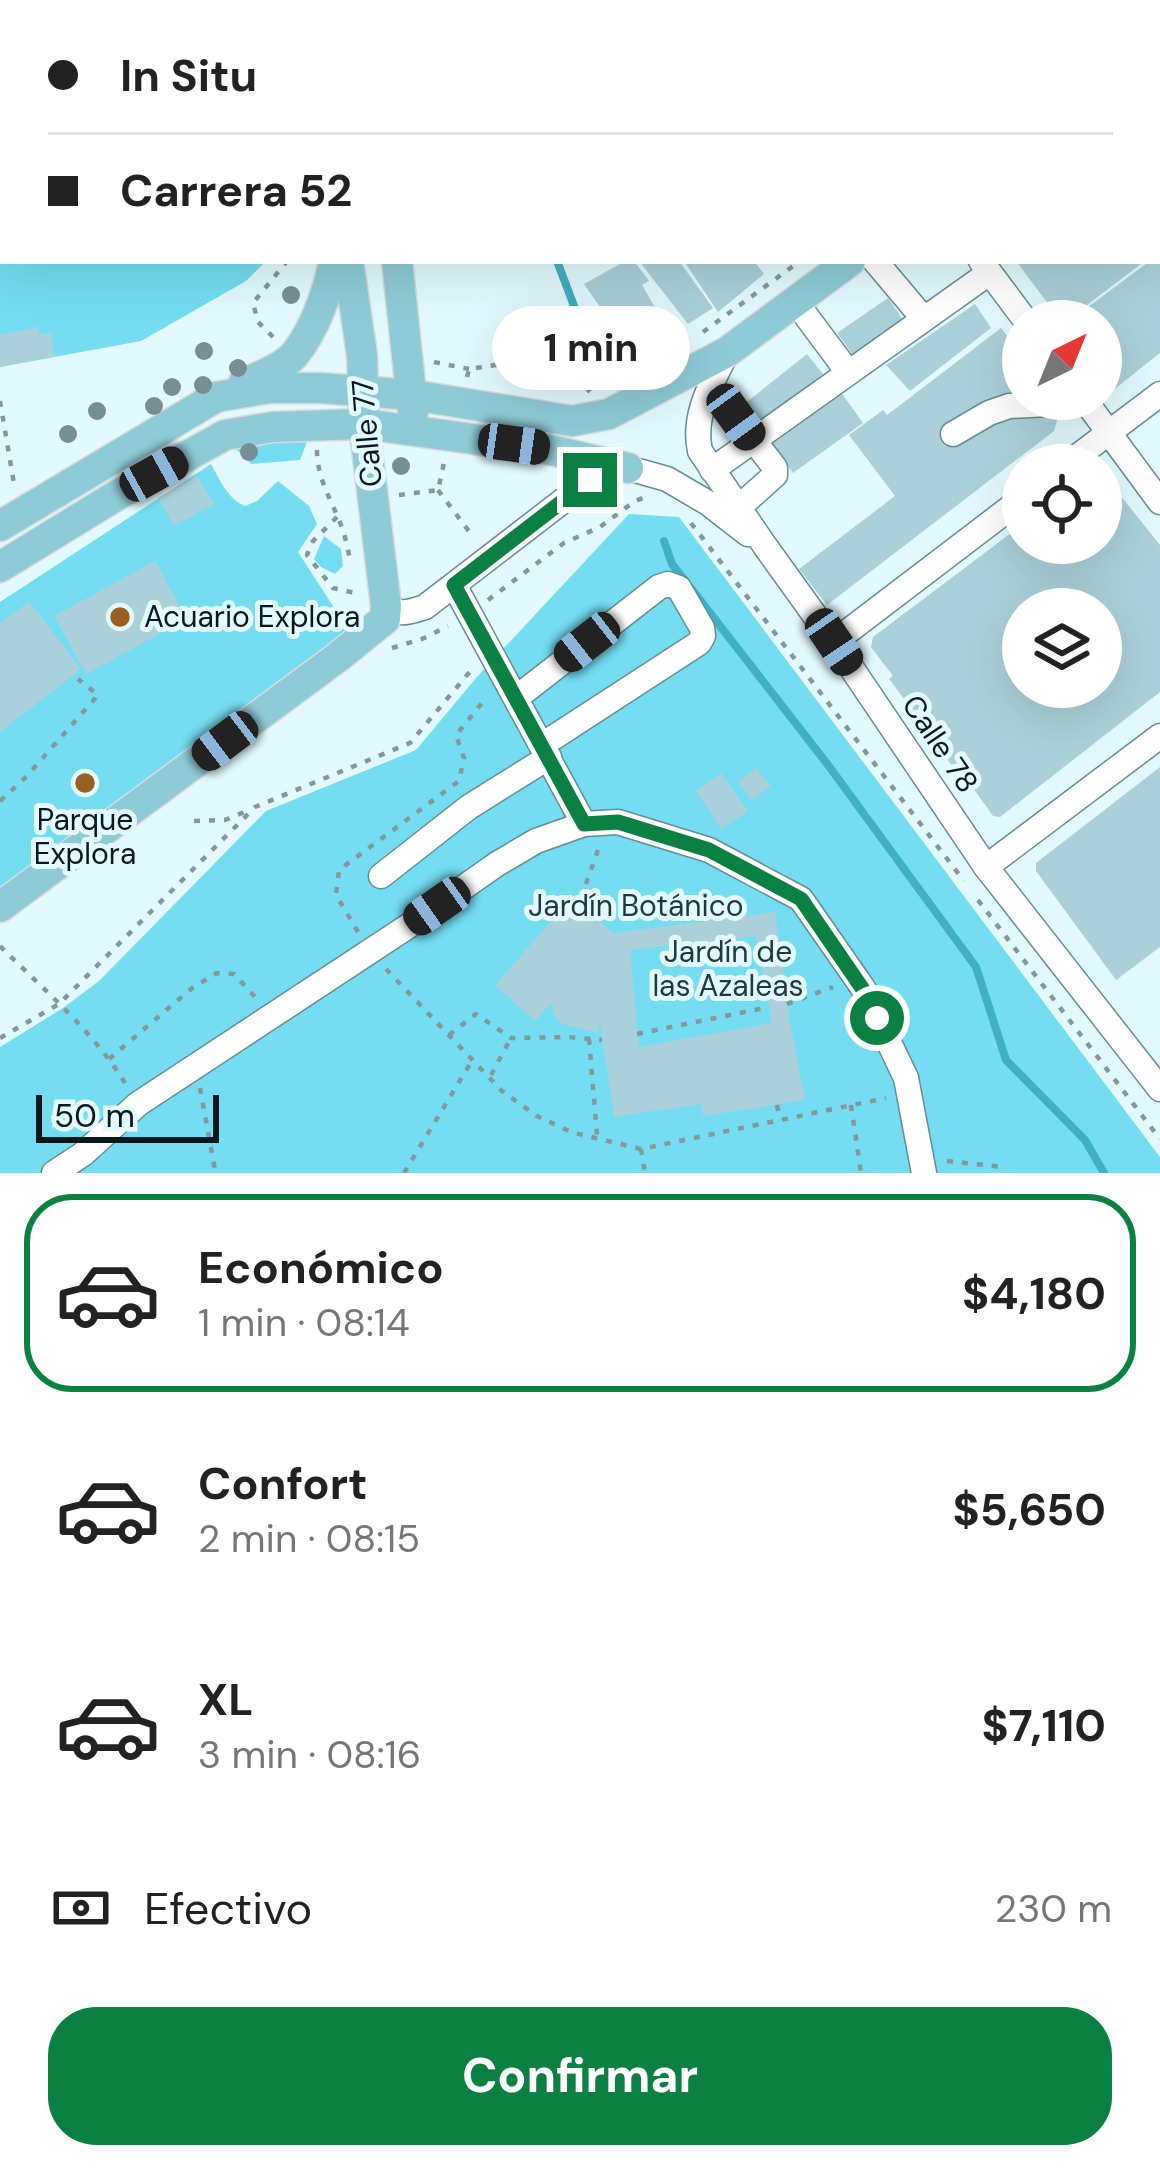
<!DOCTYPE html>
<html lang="es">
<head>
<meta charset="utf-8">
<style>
	body { margin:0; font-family:"DM Sans",sans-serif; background:#f6f6f6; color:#222; height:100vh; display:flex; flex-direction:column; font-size:45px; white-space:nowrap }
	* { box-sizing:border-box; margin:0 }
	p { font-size:39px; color:#767676 }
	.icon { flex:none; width:66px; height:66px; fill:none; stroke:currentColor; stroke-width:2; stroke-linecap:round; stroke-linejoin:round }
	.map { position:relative; height:1173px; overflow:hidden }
	.panel { display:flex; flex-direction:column; background:#fff; flex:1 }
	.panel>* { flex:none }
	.hud { position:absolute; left:0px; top:0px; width:1161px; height:264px; box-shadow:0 12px 48px #0002; display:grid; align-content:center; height:264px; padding:0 48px; background:#fff }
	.needle { width:78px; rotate:43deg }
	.buttons { position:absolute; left:1002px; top:300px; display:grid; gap:24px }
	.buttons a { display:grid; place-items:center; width:120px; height:120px; border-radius:50%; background:#fff; box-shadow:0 12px 48px #0002; font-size:60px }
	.scale { position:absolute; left:36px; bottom:30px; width:183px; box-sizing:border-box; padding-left:12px; border:6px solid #09181b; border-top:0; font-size:33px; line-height:42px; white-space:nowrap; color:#09181b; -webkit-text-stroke:9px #e2faff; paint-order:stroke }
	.end { position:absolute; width:54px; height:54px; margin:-27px; border:15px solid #0b8043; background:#fff; box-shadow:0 0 0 6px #fff }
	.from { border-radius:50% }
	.bubble { position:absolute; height:84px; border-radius:42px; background:#fff; box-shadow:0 12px 48px #0002; font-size:39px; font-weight:700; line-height:84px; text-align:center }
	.car { position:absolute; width:36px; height:72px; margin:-36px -18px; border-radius:15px; box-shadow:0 0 9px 3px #0007; background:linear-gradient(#222 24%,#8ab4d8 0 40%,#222 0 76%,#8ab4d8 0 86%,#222 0) }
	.hud b { display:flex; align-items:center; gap:42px; height:114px; font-size:45px }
	.hud b+b { border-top:3px solid #e0e0e0 }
	.hud i { width:30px; height:30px; background:#222 }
	ul { padding:21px 0 0; list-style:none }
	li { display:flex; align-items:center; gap:36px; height:198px; margin:0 24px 18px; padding:0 24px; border:6px solid transparent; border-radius:48px }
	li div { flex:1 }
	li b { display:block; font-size:45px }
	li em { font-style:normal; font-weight:700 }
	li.selected { border-color:#0b8043 }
	li>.icon { width:108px; height:108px; stroke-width:1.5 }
	.pay { display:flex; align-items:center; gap:30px; height:132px; padding:0 48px; font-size:45px }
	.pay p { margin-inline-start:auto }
	.primary-button { display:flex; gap:24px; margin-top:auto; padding:24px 48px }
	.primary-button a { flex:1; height:138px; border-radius:48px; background:#0b8043; color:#fff; font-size:48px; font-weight:700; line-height:138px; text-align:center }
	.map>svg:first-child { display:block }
</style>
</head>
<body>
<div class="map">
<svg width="1160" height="1173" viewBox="0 0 1160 1173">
	<rect width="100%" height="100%" fill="#e2faff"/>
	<g fill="#74ddf1">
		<polygon points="0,0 273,0 273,3 3,3 3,261 266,261 246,281 141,341 0,367"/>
		<polygon points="293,441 307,442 300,460 251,464 236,449 252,443"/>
		<path d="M211 464C220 480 228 499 245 506L257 501 278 481 309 506 317 524 298 552 357 643 0 908V602Z"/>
		<polygon points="629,514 679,517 1160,1157 1160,1173 0,1173 0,1047 63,1008 99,981 266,811 416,750 476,678"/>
		<polygon points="324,536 341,549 343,566 335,574 321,567 314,559"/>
	</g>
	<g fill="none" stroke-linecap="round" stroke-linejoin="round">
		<g stroke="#41b0c3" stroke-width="8">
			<polyline points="557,261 593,356"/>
			<polyline points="664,541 672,564 828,765 976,967 1006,1060 1085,1140 1104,1173"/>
		</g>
	</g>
	<g fill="#aad1d9" fill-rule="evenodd">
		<polygon points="625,261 634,261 649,281 642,285 663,321 648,334 657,348 635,357 584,284"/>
		<polygon points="639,261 679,261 713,308 688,324"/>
		<polygon points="684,261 754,261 764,274 718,312"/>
		<polygon points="1016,261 1145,261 1066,321 1061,321"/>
		<polygon points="1150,261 1160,261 1160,353 1112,391 1101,377 1101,321 1069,321"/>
		<polygon points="888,298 903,320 852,354 837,333"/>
		<polygon points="975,304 991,328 910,391 886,365"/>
		<polygon points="38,327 40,334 51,333 55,356 0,367 0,335"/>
		<polygon points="1001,328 1023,356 1023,399 1061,406 1054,431 827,605 799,569 895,496 849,435 883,410 887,415"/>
		<polygon points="807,354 823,374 754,429 738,409"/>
		<polygon points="840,391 863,423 793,473 769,439"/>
		<path d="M1101 471 1160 545V692L1000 817 993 816 968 781 965 783 937 746 935 748 919 729 924 725 889 679 893 676 871 647 873 637 1023 524V543H1101ZM1023 609H1101V687H1023Z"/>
		<polygon points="197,476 214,504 174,526 158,498"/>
		<polygon points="155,561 187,619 86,674 54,616"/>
		<polygon points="29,601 81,669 0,732 0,624"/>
		<polygon points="1160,767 1160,947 1116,980 1036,871 1036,863"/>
		<polygon points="756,768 771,786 752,800 738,782"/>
		<polygon points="721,773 748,811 721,829 696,791"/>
		<path d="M573 897 613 933 775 912 790 1021 805 1100 703 1116 701 1104 614 1117 600 1024 598 1033 562 1024 555 1017 551 1003 535 1021 495 985ZM756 936 772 1023 639 1047 630 950Z"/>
	</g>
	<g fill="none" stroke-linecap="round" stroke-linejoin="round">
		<g stroke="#668c94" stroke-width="27">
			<g id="minor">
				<polyline points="662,0 663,3"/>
				<polyline points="798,0 800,3"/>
				<polyline points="875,261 923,318"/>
				<polyline points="981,261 1026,321"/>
				<polyline points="795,301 848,372"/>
				<path d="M727 352C712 383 692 415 700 451L765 546 834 642 986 867 1160 1089"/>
				<polyline points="1084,399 1160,502"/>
				<polyline points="736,417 775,468 775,475 738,508"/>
				<polyline points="953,434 989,413 1009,406 1087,402"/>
				<polyline points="1066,465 1160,394"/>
				<polyline points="712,470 989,273"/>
				<polyline points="454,585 584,824"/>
				<path d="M386 606C400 616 409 612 425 607L590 480 628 468 667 479 708 503 748 534"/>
				<polyline points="834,642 1023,498"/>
				<polyline points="516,698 659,587 668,584 679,588 702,628 703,636 699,643 542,745"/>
				<polyline points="986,867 1160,736"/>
				<polyline points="381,876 469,807 549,757"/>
				<polyline points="54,1173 83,1154 138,1104 407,927 497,864 536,841 584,824 618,822 709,850 801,899 863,988 906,1078 924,1173"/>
			</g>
		</g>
		<g stroke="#d8dadb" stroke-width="33">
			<g id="major">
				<polyline points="310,0 310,3"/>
				<polyline points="368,0 368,3"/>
				<polyline points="1158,31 1160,29"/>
				<polyline points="397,261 413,412"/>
				<path d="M243 384C260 376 283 368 295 354 315 329 328 292 334 261"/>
				<polyline points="0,526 216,397 270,388 320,388 413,395 572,421 609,414 727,352 850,261"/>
				<polyline points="0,567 119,494 225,435 273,427 364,424 546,449 628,468"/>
				<polyline points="0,907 338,657 385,619 386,606 364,424 362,355 348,261"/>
			</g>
		</g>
		<g stroke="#84989c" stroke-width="4.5" stroke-dasharray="6 9" stroke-linecap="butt">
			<polyline points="72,0 74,3"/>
			<polyline points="138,0 140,3"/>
			<polyline points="1132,3 1135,0"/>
			<polyline points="703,332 800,261"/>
			<polyline points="273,337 258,322 253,303 287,261"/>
			<polyline points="434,362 469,369"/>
			<path d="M467 377 469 369C521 362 548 350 590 392"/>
			<polyline points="0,401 14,484"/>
			<path d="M317 450C317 479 331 499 341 525 346 538 348 551 351 564"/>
			<polyline points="438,490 474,538"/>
			<polyline points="399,495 438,490 444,463"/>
			<polyline points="337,517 313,541 307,555 333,588 355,593"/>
			<polyline points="691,523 964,881"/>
			<polyline points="488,600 564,543 600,527 635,501 643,498"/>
			<polyline points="392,648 422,639 448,626"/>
			<polyline points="0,801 27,776 98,695 78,679"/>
			<polyline points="194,821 225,820 249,810"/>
			<polyline points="586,884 599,847"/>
			<polyline points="978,900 1160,1139"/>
			<polyline points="358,932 336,895 339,870 459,781 464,758 456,735 486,698"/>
			<path d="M0 946C44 990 92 1030 125 1083"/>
			<polyline points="386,969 502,1091 537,1116 571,1132 641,1149 886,1098"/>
			<polyline points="787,1004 833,987"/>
			<polyline points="637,1034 769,1007"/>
			<polyline points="449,1035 476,1014 511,1038 568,1037 602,1040"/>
			<polyline points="0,1038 59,1004 255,807 410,743 473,668"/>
			<polyline points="589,1039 597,1135"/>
			<polyline points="109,1059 192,988 217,973 234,974 255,997"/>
			<polyline points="491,1075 511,1038"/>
			<polyline points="200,1088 215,1170"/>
			<polyline points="777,1105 780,1120"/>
			<polyline points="851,1105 861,1173"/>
			<polyline points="641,1149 645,1173"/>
			<polyline points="947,1161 1003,1167"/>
			<polyline points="404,1173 473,1059"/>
		</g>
		<use href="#minor" stroke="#fff" stroke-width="24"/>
		<use href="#major" stroke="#8fcbd6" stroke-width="30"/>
	</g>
	<g fill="#778f94">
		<circle cx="291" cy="295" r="9"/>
		<circle cx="204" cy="351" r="9"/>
		<circle cx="238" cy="368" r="9"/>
		<circle cx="203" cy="385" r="9"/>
		<circle cx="172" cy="387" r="9"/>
		<circle cx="154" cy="406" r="9"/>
		<circle cx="97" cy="411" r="9"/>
		<circle cx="68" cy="434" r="9"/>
		<circle cx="249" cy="452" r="9"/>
		<circle cx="401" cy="466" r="9"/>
	</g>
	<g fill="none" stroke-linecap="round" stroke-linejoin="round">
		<polyline stroke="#0b8043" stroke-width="15" points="590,480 454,585 584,824 618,822 709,850 801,899 862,988 877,1018"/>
	</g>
	<g fill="#9a5e21" stroke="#e2faff" stroke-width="4.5">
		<circle cx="120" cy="617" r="12"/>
		<circle cx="85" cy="783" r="12"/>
	</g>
	<g text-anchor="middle" stroke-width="10" stroke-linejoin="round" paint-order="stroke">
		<g font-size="30" fill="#09181b" stroke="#e2faff">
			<text transform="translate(367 433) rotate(-95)" y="10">Calle 77</text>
			<text transform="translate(940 744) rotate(56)" y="10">Calle 78</text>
		</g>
		<g font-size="30" fill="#09181b" stroke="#e2faff" text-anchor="start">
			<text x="144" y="627">Acuario Explora</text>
			<text x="85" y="830" text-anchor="middle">Parque<tspan x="85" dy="34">Explora</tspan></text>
		</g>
		<g font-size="30" fill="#1f383d" stroke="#e2faff">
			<text x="636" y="916">Jardín Botánico</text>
			<text x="728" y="962">Jardín de<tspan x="728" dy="34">las Azaleas</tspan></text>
		</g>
	</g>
</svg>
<div class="buttons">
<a><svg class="needle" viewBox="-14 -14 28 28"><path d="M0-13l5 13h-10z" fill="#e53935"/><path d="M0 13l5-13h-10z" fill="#767676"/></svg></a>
<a><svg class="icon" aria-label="locate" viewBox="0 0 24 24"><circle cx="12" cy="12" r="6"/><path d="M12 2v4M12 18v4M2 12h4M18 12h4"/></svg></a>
<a><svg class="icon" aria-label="layers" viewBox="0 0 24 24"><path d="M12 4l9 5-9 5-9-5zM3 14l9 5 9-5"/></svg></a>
</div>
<div class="scale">50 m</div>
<i class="end from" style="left:877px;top:1018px"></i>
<i class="end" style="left:590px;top:480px"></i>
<div class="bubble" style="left:492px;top:306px;width:198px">1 min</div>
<i class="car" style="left:736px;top:417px;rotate:144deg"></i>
<i class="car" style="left:514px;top:444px;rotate:98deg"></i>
<i class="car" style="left:154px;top:474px;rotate:61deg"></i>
<i class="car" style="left:587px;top:642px;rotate:232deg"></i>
<i class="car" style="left:834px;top:642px;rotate:146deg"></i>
<i class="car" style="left:225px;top:741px;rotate:233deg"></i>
<i class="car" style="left:437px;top:906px;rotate:235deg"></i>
<div class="hud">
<b><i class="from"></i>In Situ</b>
<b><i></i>Carrera 52</b>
</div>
</div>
<section class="panel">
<ul>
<li class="selected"><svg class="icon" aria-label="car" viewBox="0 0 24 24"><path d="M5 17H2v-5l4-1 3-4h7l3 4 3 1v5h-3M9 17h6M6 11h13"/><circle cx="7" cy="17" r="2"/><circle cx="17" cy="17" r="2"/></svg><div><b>Económico</b><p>1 min · 08:14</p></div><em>$4,180</em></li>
<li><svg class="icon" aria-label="car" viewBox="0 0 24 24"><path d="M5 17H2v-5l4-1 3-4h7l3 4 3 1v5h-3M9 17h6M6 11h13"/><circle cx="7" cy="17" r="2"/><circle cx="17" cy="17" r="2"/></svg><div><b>Confort</b><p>2 min · 08:15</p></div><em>$5,650</em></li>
<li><svg class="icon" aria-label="car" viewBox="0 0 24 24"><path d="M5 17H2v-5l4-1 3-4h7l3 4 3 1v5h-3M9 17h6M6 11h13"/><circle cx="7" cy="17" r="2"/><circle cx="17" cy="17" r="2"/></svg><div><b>XL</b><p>3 min · 08:16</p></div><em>$7,110</em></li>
</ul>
<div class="pay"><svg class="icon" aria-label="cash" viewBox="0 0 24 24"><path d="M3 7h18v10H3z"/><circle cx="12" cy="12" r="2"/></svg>Efectivo<p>230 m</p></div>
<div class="primary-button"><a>Confirmar</a></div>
</section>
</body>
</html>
